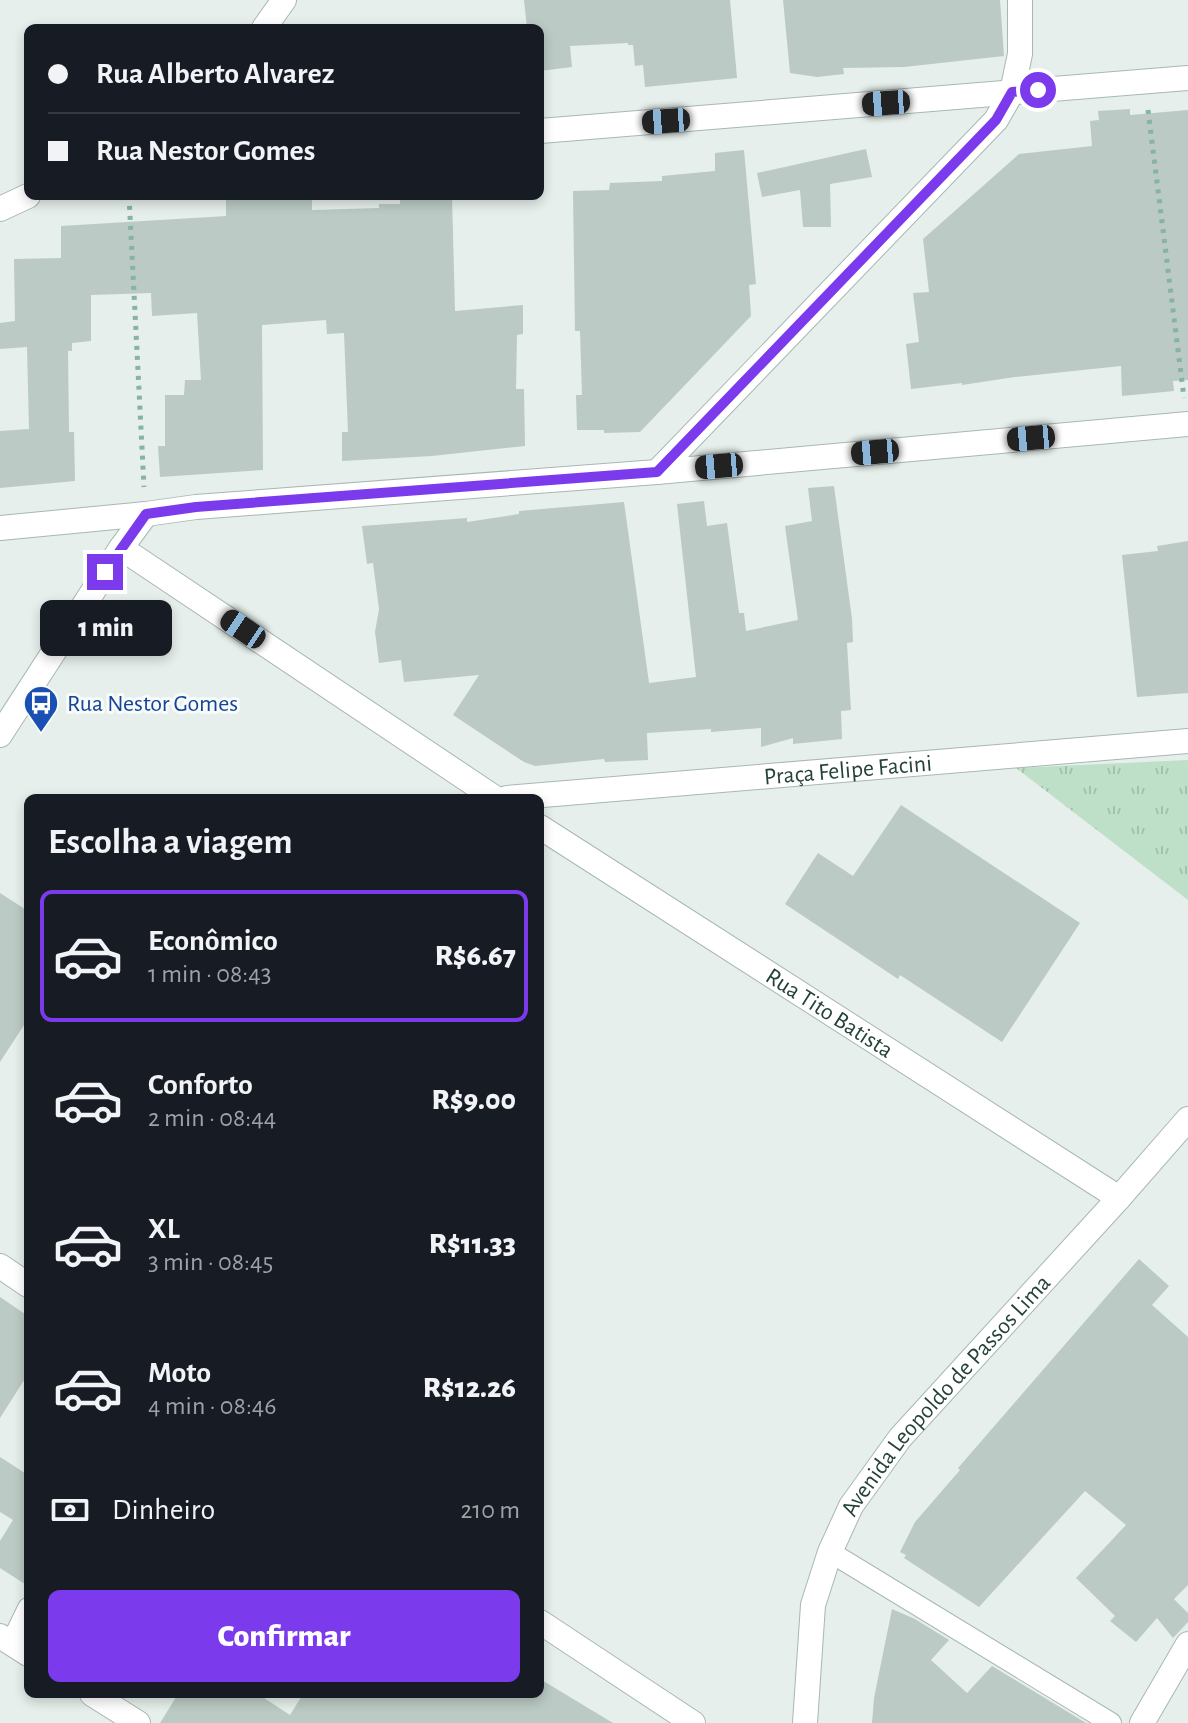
<!DOCTYPE html>
<html lang="pt">
<head>
<meta charset="utf-8">
<style>
	body { margin:0; font-family:"Alegreya Sans",sans-serif; background:#242831; color:#f1f3f6; height:100vh; display:flex; flex-direction:column; font-size:30px; white-space:nowrap }
	* { box-sizing:border-box; margin:0 }
	p { font-size:26px; color:#9ea1a6 }
	.icon { flex:none; width:44px; height:44px; fill:none; stroke:currentColor; stroke-width:2; stroke-linecap:round; stroke-linejoin:round }
	.map { position:relative; flex:1; overflow:hidden }
	.side { position:absolute; left:24px; top:794px; width:520px; height:904px; display:flex; flex-direction:column; background:#171b24; border-radius:12px; box-shadow:0 4px 12px #0003 }
	.side>* { flex:none }
	.hud { position:absolute; left:24px; top:24px; width:520px; height:176px; border-radius:12px; box-shadow:0 4px 12px #0003; display:grid; align-content:center; height:176px; padding:0 24px; background:#171b24 }
	.end { position:absolute; width:36px; height:36px; margin:-18px; border:10px solid #7c3aed; background:#fff; box-shadow:0 0 0 4px #fff }
	.from { border-radius:50% }
	.bubble { position:absolute; height:56px; border-radius:12px; background:#171b24; box-shadow:0 4px 12px #0003; font-size:26px; font-weight:800; line-height:56px; text-align:center }
	.car { position:absolute; width:24px; height:48px; margin:-24px -12px; border-radius:10px; box-shadow:0 0 6px 2px #0007; background:linear-gradient(#222 24%,#8ab4d8 0 40%,#222 0 76%,#8ab4d8 0 86%,#222 0) }
	.hud b { display:flex; align-items:center; gap:28px; height:76px; font-size:30px }
	.hud b+b { border-top:2px solid #363941 }
	.hud i { width:20px; height:20px; background:#f1f3f6 }
	ul { padding:0; list-style:none }
	li { display:flex; align-items:center; gap:24px; height:132px; margin:0 16px 12px; padding:0 8px; border:4px solid transparent; border-radius:12px }
	li div { flex:1 }
	li b { display:block; font-size:30px }
	li em { font-style:normal; font-weight:800 }
	li.selected { border-color:#7c3aed }
	li>.icon { width:72px; height:72px; stroke-width:1.5 }
	h2 { padding:0 24px; font-size:36px; line-height:96px }
	.pay { display:flex; align-items:center; gap:20px; height:88px; padding:0 24px; font-size:30px }
	.pay p { margin-inline-start:auto }
	.primary-button { display:flex; gap:16px; margin-top:auto; padding:16px 24px }
	.primary-button a { flex:1; height:92px; border-radius:12px; background:#7c3aed; color:#fff; font-size:32px; font-weight:800; line-height:92px; text-align:center }
	.map>svg:first-child { display:block }
</style>
</head>
<body>
<div class="map">
<svg width="1188" height="1723" viewBox="0 0 1188 1723">
	<defs>
		<pattern id="grass-tufts" width="24" height="20" patternUnits="userSpaceOnUse" patternTransform="scale(2)"><rect width="24" height="20" fill="#bfe0c8"/><path d="M3 7l-1-3M5 7V3M7 7l1-3M15 17l-1-3M17 17v-4M19 17l1-3" fill="none" stroke="#a4c1ad"/></pattern>
	</defs>
	<rect width="100%" height="100%" fill="#e6efeb"/>
	<polygon fill="url(#grass-tufts)" points="1188,760 1188,900 1016,768"/>
	<g fill="#bbcac4">
		<polygon points="524,0 730,0 737,78 645,87 643,65 635,66 633,45 628,45 628,43 570,46 572,67 540,71 540,28 527,28"/>
		<polygon points="783,0 1000,0 1004,56 904,67 843,68 844,74 817,77 790,73"/>
		<polygon points="1130,109 1130,115 1188,110 1188,380 1173,381 1174,391 1122,396 1121,366 1015,377 962,385 962,383 911,389 906,344 919,342 913,293 929,292 923,239 1019,154 1092,146 1090,121 1099,120 1098,111"/>
		<polygon points="866,149 872,177 830,184 831,227 803,227 800,190 762,197 757,173"/>
		<polygon points="744,150 756,284 749,285 751,316 640,432 604,433 604,430 577,430 576,395 582,395 580,331 575,331 573,191 609,190 610,183 662,181 662,176 715,171 715,153"/>
		<polygon points="226,196 312,196 312,210 379,208 379,204 400,204 400,196 452,196 455,311 523,305 523,334 517,335 516,389 524,389 525,446 432,456 342,461 342,432 348,432 344,333 327,334 326,320 262,325 263,470 160,477 158,446 165,446 165,395 184,395 185,380 201,380 197,313 152,316 151,293 91,295 91,341 72,343 72,351 68,351 69,432 74,432 75,481 0,488 0,431 29,429 27,347 0,349 0,323 15,321 14,259 61,258 61,226 226,216"/>
		<polygon points="834,486 852,619 853,642 847,643 851,710 841,711 842,739 793,744 793,738 761,747 761,728 711,732 711,729 647,733 648,760 605,762 604,759 535,766 524,762 453,715 479,675 404,682 401,660 379,663 375,632 379,609 373,563 367,564 362,526 467,518 467,522 519,514 519,511 624,502 649,683 696,677 677,504 704,501 707,526 727,523 739,613 744,613 746,631 798,620 785,526 812,521 808,488"/>
		<polygon points="1188,541 1188,693 1137,697 1122,555 1158,551 1157,546"/>
		<polygon points="901,805 1080,923 1002,1042 900,975 898,979 785,904 818,853 853,876"/>
		<polygon points="0,893 28,911 28,1019 0,1062"/>
		<polygon points="1139,1259 1169,1286 1152,1305 1188,1337 1188,1585 1174,1599 1188,1613 1188,1622 1173,1638 1157,1618 1136,1642 1110,1621 1115,1616 1076,1578 1126,1525 1085,1491 979,1607 904,1558 906,1555 900,1552 915,1522 960,1470 958,1468"/>
		<polygon points="0,1297 28,1316 28,1374 0,1418"/>
		<polygon points="0,1457 28,1475 28,1586 0,1568 0,1541 13,1520 0,1512"/>
		<polygon points="892,1609 915,1619 949,1640 931,1660 967,1693 992,1666 1086,1723 872,1723 874,1698"/>
		<polygon points="540,1679 613,1723 160,1723 178,1694 258,1694 290,1715 303,1694 540,1694"/>
	</g>
	<g fill="none" stroke-linecap="round" stroke-linejoin="round">
		<g stroke="#a8b8b2" stroke-width="22">
			<g id="service">
				<polyline points="830,1552 1111,1723"/>
				<polyline points="11,1643 28,1608"/>
			</g>
		</g>
		<g stroke="#a8b8b2" stroke-width="26">
			<g id="minor">
				<polyline points="264,28 284,0"/>
				<polyline points="540,131 1188,78"/>
				<polyline points="0,209 28,196"/>
				<polyline points="657,472 996,120 1012,92 1020,54 1020,0"/>
				<polyline points="0,528 146,514 196,507 657,472 1188,424"/>
				<polyline points="121,548 495,798"/>
				<polyline points="0,735 121,548 146,514"/>
				<path id="s1" d="M507 798 1188 741"/>
				<path id="s2" d="M540 827 1119 1198"/>
				<polyline points="0,1266 28,1285"/>
				<polyline points="540,1622 693,1723"/>
				<polyline points="0,1636 28,1654"/>
				<polyline points="92,1694 138,1723"/>
				<path id="s3" d="M805 1723 813 1605 830 1552 851 1506 900 1438 1119 1198 1188 1119"/>
				<polyline points="1142,1723 1188,1644"/>
			</g>
		</g>
		<g stroke="#86b3a5" stroke-width="5" stroke-dasharray="4 6" stroke-linecap="butt">
			<polyline points="1148,110 1184,398"/>
			<polyline points="129,196 144,487"/>
		</g>
		<use href="#service" stroke="#fff" stroke-width="20"/>
		<use href="#minor" stroke="#fff" stroke-width="24"/>
	</g>
	<g fill="none" stroke-linecap="round" stroke-linejoin="round">
		<polyline stroke="#7c3aed" stroke-width="10" points="105,572 146,514 196,507 657,472 996,120 1012,92 1038,90"/>
	</g>
	<defs>
		<g id="bus-pin" transform="scale(1.8)"><path d="M0 17L-7.5 6A9.5 9.5 0 1 1 7.5 6Z" fill="#1a4fb4" stroke="#f7fbf9"/><path d="M-5-6H5V4H4V6H2V4H-2V6H-4V4H-5ZM-3.5-4V0h7V-4ZM-3.5 1.2v1.5H-2V1.2ZM2 1.2v1.5H3.5V1.2Z" fill="#fff"/></g>
	</defs>
	<g fill-rule="evenodd">
		<use href="#bus-pin" x="41" y="703"/>
	</g>
	<g text-anchor="middle" stroke-width="6" stroke-linejoin="round" paint-order="stroke">
		<g font-size="24" fill="#164399" stroke="#f7fbf9" text-anchor="start">
			<text x="67" y="711">Rua Nestor Gomes</text>
		</g>
		<g font-size="24" fill="#24423a" stroke="#f7fbf9">
			<text dy="8" stroke="none"><textPath href="#s1" startOffset="342">Praça Felipe Facini</textPath></text>
			<text dy="8" stroke="none"><textPath href="#s2" startOffset="344">Rua Tito Batista</textPath></text>
			<text dy="8" stroke="none"><textPath href="#s3" startOffset="370">Avenida Leopoldo de Passos Lima</textPath></text>
		</g>
	</g>
</svg>
<i class="end from" style="left:1038px;top:90px"></i>
<i class="end" style="left:105px;top:572px"></i>
<div class="bubble" style="left:40px;top:600px;width:132px">1 min</div>
<i class="car" style="left:886px;top:103px;rotate:266deg"></i>
<i class="car" style="left:666px;top:121px;rotate:266deg"></i>
<i class="car" style="left:1031px;top:438px;rotate:265deg"></i>
<i class="car" style="left:875px;top:452px;rotate:265deg"></i>
<i class="car" style="left:719px;top:466px;rotate:265deg"></i>
<i class="car" style="left:243px;top:629px;rotate:304deg"></i>
<div class="hud">
<b><i class="from"></i>Rua Alberto Alvarez</b>
<b><i></i>Rua Nestor Gomes</b>
</div>
<section class="side">
<h2>Escolha a viagem</h2>
<ul>
<li class="selected"><svg class="icon" aria-label="car" viewBox="0 0 24 24"><path d="M5 17H2v-5l4-1 3-4h7l3 4 3 1v5h-3M9 17h6M6 11h13"/><circle cx="7" cy="17" r="2"/><circle cx="17" cy="17" r="2"/></svg><div><b>Econômico</b><p>1 min · 08:43</p></div><em>R$6.67</em></li>
<li><svg class="icon" aria-label="car" viewBox="0 0 24 24"><path d="M5 17H2v-5l4-1 3-4h7l3 4 3 1v5h-3M9 17h6M6 11h13"/><circle cx="7" cy="17" r="2"/><circle cx="17" cy="17" r="2"/></svg><div><b>Conforto</b><p>2 min · 08:44</p></div><em>R$9.00</em></li>
<li><svg class="icon" aria-label="car" viewBox="0 0 24 24"><path d="M5 17H2v-5l4-1 3-4h7l3 4 3 1v5h-3M9 17h6M6 11h13"/><circle cx="7" cy="17" r="2"/><circle cx="17" cy="17" r="2"/></svg><div><b>XL</b><p>3 min · 08:45</p></div><em>R$11.33</em></li>
<li><svg class="icon" aria-label="car" viewBox="0 0 24 24"><path d="M5 17H2v-5l4-1 3-4h7l3 4 3 1v5h-3M9 17h6M6 11h13"/><circle cx="7" cy="17" r="2"/><circle cx="17" cy="17" r="2"/></svg><div><b>Moto</b><p>4 min · 08:46</p></div><em>R$12.26</em></li>
</ul>
<div class="pay"><svg class="icon" aria-label="cash" viewBox="0 0 24 24"><path d="M3 7h18v10H3z"/><circle cx="12" cy="12" r="2"/></svg>Dinheiro<p>210 m</p></div>
<div class="primary-button"><a>Confirmar</a></div>
</section>
</div>
</body>
</html>
